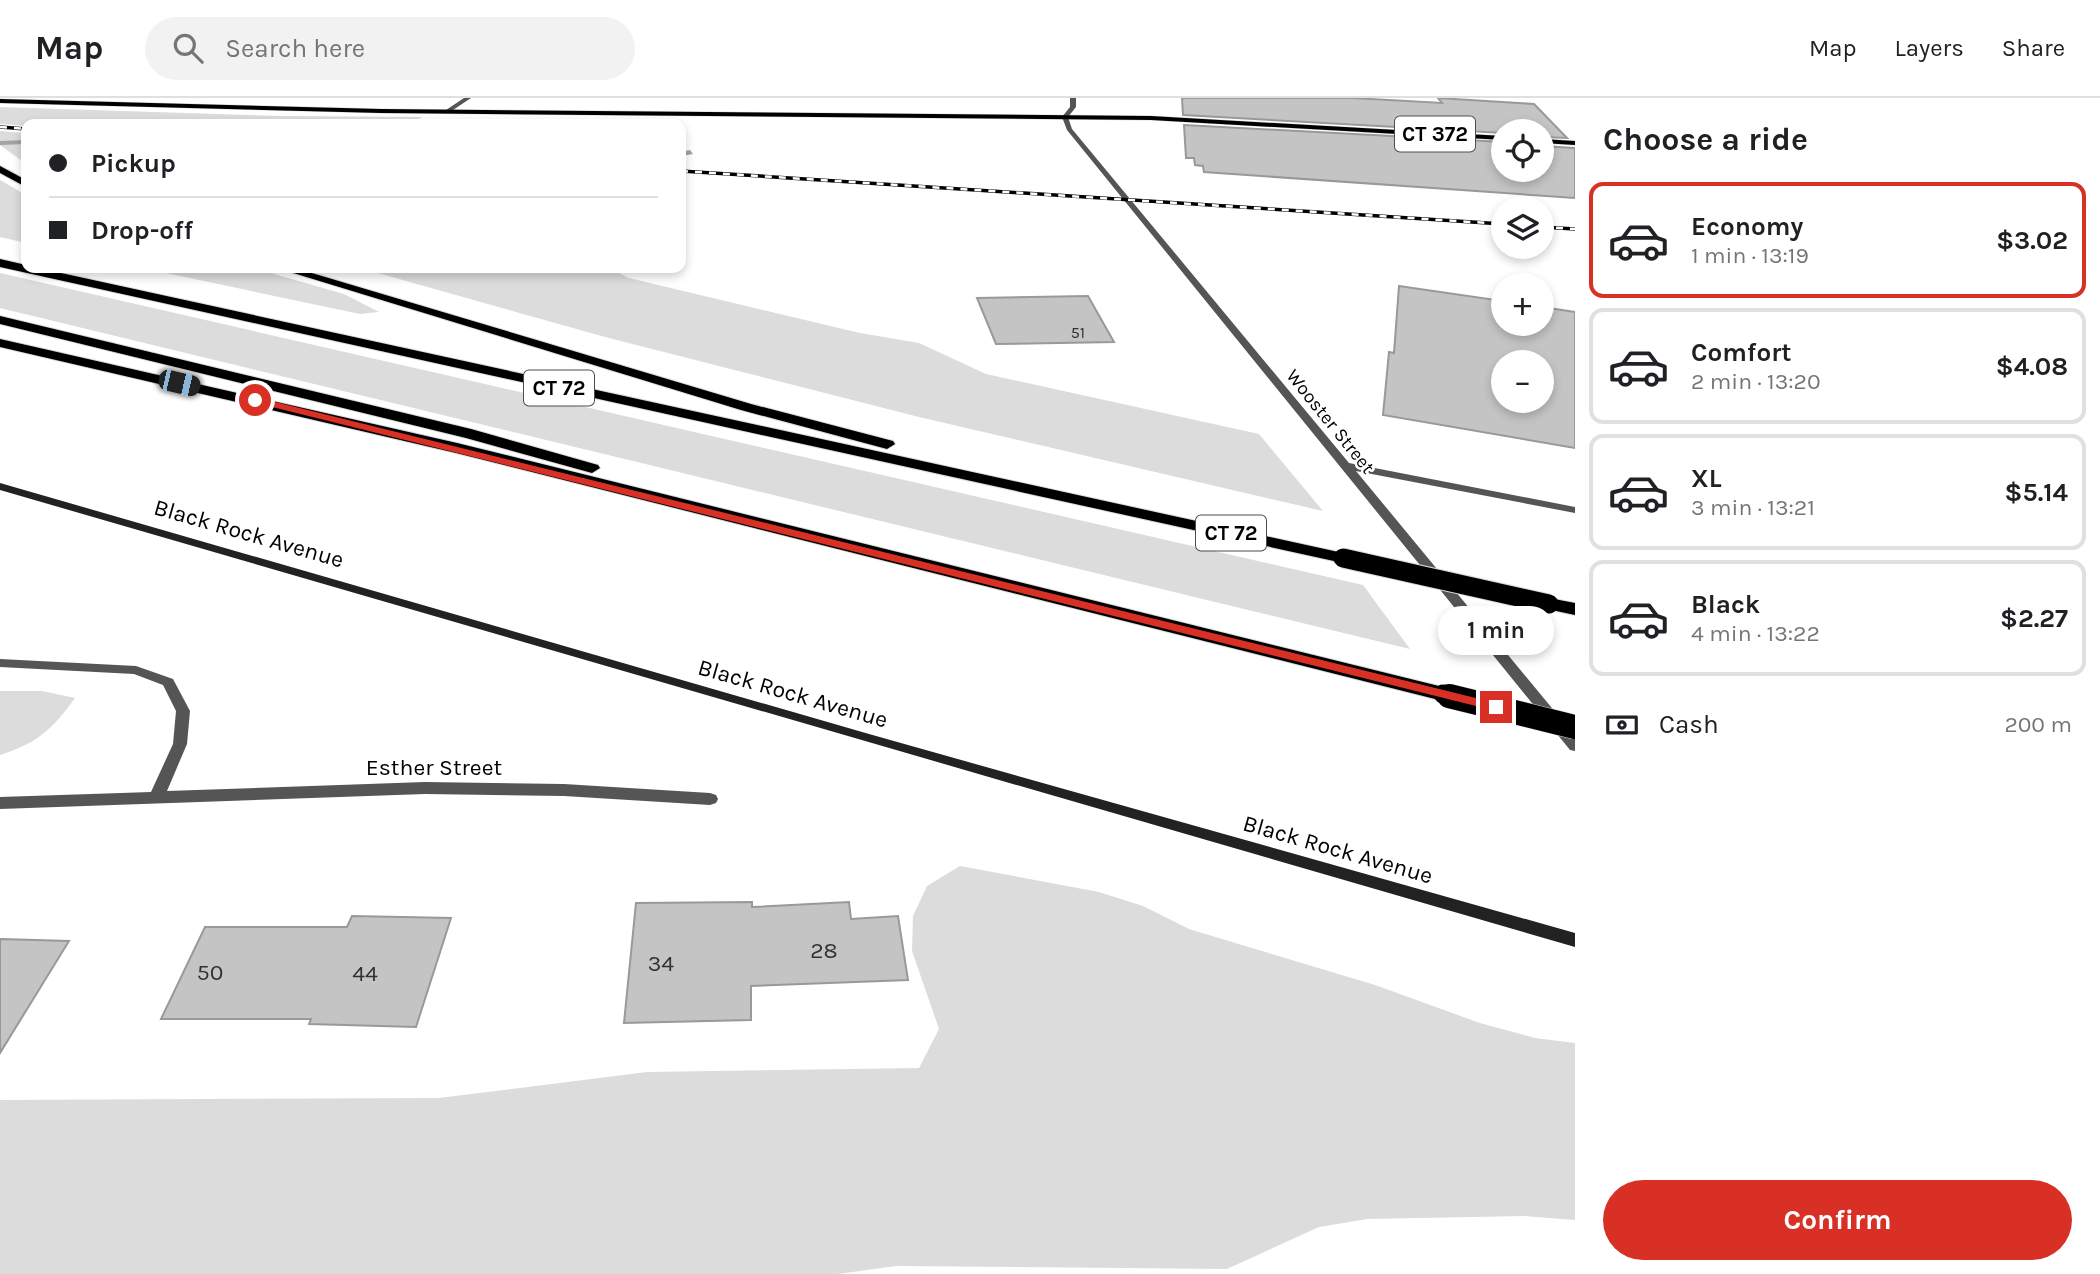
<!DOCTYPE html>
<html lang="en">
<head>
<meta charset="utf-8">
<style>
	body { margin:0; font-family:Karla,sans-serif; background:#f2f2f2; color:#202124; height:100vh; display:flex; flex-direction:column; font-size:26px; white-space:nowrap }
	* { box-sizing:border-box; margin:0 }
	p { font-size:23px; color:#757577 }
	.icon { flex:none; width:38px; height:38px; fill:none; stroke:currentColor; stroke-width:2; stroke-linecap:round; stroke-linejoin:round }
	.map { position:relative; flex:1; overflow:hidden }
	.side { display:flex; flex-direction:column; background:#fff; width:525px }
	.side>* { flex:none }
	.top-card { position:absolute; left:21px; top:21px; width:665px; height:154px; border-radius:14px; box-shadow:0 4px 10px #0003; display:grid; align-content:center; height:154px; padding:0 28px; background:#fff }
	.buttons { position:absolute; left:1491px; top:21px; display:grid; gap:14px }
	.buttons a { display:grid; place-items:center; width:63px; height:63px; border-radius:50%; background:#fff; box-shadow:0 4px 10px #0003; font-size:35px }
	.end { position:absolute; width:32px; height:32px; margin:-16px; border:9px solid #d93025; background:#fff; box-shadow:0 0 0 4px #fff }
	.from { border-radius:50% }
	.bubble { position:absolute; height:49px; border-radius:24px; background:#fff; box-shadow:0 4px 10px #0003; font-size:23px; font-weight:700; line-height:49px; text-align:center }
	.car { position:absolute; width:21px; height:42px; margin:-21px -10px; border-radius:9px; box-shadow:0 0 5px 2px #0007; background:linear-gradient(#222 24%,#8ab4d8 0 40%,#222 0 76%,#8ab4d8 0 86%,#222 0) }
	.top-card b { display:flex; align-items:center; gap:24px; height:66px; font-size:26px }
	.top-card b+b { border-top:2px solid #e0e0e0 }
	.top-card i { width:18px; height:18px; background:#202124 }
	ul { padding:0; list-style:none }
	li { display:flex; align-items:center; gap:21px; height:116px; margin:0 14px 10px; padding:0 14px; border:4px solid #e0e0e0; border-radius:14px }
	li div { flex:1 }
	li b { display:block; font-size:26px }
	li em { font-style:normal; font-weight:700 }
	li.on { border-color:#d93025 }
	li>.icon { width:63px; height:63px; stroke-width:1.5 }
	h2 { padding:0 28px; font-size:32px; line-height:84px }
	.pay { display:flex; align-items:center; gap:18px; height:77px; padding:0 28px; font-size:26px }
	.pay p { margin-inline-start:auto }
	.action { display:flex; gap:14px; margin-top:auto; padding:14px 28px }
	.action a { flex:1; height:80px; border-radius:42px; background:#d93025; color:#fff; font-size:28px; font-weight:700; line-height:80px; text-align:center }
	header { display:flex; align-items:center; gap:42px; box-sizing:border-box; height:98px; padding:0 35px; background:#fff; border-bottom:2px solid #e0e0e0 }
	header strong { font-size:33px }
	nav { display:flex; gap:38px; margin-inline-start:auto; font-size:24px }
	.search { width:490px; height:63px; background:#f2f2f2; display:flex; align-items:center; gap:18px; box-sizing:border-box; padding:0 24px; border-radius:38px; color:#757577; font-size:26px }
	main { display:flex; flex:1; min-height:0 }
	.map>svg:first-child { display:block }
</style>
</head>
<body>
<header>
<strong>Map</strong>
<div class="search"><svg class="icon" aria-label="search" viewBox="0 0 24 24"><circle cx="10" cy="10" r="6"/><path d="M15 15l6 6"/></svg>Search here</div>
<nav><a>Map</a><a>Layers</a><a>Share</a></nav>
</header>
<main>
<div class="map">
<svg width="1575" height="1176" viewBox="0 0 1575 1176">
	<rect width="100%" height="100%" fill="#fff"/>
	<g fill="#dcdcdc">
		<polygon points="0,9 278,18 422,19 412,26 26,28 0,26"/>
		<polygon points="0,33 26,35 26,66 0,47"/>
		<polygon points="0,82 26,97 26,145 0,139"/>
		<polygon points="142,170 253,170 344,196 379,214 360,216"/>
		<polygon points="360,170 609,170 629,180 860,235 919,245 986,276 1259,336 1323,413 919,319 605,239"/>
		<polygon points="0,175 1363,487 1410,551 0,210"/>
		<path d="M0 593H42L75 600C52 632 37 645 0 657Z"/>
		<polygon points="960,768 1099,794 1143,808 1189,831 1375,887 1480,925 1535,940 1575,945 1575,1122 1524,1118 1367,1121 1319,1129 1227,1171 896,1168 838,1176 0,1176 0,1002 439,1000 647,974 919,970 939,931 912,853 913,818 927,788"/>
	</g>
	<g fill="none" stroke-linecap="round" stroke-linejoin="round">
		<g fill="#a3a3a3" fill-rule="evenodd">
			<polygon points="26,42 26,46 0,47 0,43"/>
			<polygon points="690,52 693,56 681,58 681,54"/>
		</g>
	</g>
	<g fill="#c4c4c4" stroke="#999" stroke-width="2" fill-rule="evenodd">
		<polygon points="1182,0 1353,0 1442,5 1438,0 1534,6 1567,40 1542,39 1542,33 1503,33 1503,35 1183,17"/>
		<polygon points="1184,27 1503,44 1503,72 1542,72 1542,48 1575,50 1575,100 1204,74 1203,68 1195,67 1194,60 1186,60"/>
		<path d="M1399 188 1503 203V226H1542V209L1575 214V350L1383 317 1389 254 1394 255ZM1503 264H1542V303H1503Z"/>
		<polygon points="1088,198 1114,244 996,246 977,200"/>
		<polygon points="752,804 752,809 849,804 851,821 898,818 908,882 751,888 751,922 624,925 636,805"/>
		<polygon points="352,818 451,820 416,929 309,926 311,921 161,921 205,829 347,829"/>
		<polygon points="0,841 69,843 0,955"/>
	</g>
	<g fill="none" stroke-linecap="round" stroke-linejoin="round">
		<g stroke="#dbdbdb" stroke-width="1">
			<g id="primary">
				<polygon points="0,1 381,11 1151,18 1503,38 1503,42 1151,22 381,15 0,5"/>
				<polygon points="1542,41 1575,43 1575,47 1542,45"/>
			</g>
		</g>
		<g stroke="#dbdbdb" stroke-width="2">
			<g id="highway">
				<polygon points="0,68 26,82 26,89 0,75"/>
				<polygon points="0,161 26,167 26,170 38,170 1343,455 1352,460 1343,465 0,169"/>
				<polygon points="277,170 295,170 751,306 893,343 895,346 887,351 741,312"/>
				<polygon points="0,218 471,331 598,367 600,370 592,375 466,340 0,226"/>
				<polygon points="0,241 457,345 1443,589 1450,591 1454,596 1450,601 1443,603 456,355 0,249"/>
				<polygon points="1549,500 1575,505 1575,517 1542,510 1539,506"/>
			</g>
		</g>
		<g fill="#555" fill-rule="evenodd">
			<polygon points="464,0 471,0 450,14 446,14 446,12"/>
			<polygon points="1070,0 1076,0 1076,9 1068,19 1072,31 1349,365 1575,409 1575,415 1356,373 1575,638 1575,653 1570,652 1067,32 1062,19 1070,9"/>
			<polygon points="0,561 136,568 173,581 190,613 187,646 167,693 425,684 564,686 710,695 716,697 718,701 716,705 710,707 564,698 425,696 0,711 0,699 151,694 173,646 176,613 163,587 134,576 0,569"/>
		</g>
		<polygon fill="#222" fill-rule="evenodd" points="0,385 869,636 1575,835 1575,849 0,392"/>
		<use href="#primary" fill="#000" fill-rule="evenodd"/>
		<use href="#highway" fill="#000" fill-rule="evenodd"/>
		<g stroke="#000" stroke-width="3.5">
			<g id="rail">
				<polyline points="0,29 26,31"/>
				<polyline points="681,73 1503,126"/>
				<polyline points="1542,129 1575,131"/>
			</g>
		</g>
		<use href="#rail" stroke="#fff" stroke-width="2.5" stroke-dasharray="7" stroke-linecap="butt"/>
		<g stroke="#dbdbdb" stroke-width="21" stroke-linecap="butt">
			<g id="highway-bridge-far1">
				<polyline points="1343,460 1549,506"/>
				<polyline points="1443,596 1456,599"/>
			</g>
		</g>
		<g stroke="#dbdbdb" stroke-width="25" stroke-linecap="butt">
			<polyline id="highway-bridge" points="1449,598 1575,629"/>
		</g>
		<use href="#highway-bridge-far1" stroke="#000" stroke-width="19"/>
		<use href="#highway-bridge" stroke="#000" stroke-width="24"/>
	</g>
	<polygon fill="#d93025" points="255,299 1496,605 1502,609 1496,613 252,304"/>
	<g text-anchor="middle" stroke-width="5" stroke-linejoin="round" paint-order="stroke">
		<g font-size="16" fill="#313131">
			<text x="1078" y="240">51</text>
		</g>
		<g font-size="19" fill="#000" stroke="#fff">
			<text transform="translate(1331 323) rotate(51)" y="7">Wooster Street</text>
		</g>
		<g fill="#fff" stroke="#4c4c4c" stroke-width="2">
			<rect x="1395" y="18.5" width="80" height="35" rx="5"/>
			<rect x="524" y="272.5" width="70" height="35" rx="5"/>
			<rect x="1196" y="417.5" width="70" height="35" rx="5"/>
		</g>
		<g font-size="21" font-weight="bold" fill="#000">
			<text x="1435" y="43">CT 372</text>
			<text x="559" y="297">CT 72</text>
			<text x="1231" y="442">CT 72</text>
		</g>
		<g font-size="23" fill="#000" stroke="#fff">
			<text transform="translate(249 435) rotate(16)" y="8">Black Rock Avenue</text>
			<text transform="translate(793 595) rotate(16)" y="8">Black Rock Avenue</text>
			<text x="434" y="677">Esther Street</text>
			<text transform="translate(1338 751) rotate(16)" y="8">Black Rock Avenue</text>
		</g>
		<g font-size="23" fill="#313131">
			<text x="824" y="860">28</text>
			<text x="661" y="873">34</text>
			<text x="210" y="882">50</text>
			<text x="365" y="883">44</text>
		</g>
	</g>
</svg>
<div class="buttons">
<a><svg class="icon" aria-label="locate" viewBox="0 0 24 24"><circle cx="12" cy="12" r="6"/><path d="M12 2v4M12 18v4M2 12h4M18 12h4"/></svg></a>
<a><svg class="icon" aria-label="layers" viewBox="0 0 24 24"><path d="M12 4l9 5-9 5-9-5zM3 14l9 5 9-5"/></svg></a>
<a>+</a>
<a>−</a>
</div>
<i class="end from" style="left:255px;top:302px"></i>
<i class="end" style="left:1496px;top:609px"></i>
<div class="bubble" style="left:1438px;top:508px;width:116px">1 min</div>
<i class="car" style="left:179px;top:285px;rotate:103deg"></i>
<div class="top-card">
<b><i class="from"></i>Pickup</b>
<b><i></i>Drop-off</b>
</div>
</div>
<section class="side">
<h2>Choose a ride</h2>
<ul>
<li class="on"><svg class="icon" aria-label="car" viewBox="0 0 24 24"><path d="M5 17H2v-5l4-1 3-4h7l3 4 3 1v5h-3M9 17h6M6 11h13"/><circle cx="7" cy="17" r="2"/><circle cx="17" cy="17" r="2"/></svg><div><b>Economy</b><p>1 min · 13:19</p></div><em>$3.02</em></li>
<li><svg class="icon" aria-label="car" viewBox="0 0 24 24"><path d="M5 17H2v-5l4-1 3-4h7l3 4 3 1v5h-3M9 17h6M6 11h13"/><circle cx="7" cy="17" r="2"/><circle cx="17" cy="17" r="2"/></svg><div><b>Comfort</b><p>2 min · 13:20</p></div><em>$4.08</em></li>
<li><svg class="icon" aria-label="car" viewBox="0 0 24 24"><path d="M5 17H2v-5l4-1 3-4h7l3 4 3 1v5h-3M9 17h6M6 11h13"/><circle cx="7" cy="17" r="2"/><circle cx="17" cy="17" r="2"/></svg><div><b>XL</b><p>3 min · 13:21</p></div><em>$5.14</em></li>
<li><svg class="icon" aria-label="car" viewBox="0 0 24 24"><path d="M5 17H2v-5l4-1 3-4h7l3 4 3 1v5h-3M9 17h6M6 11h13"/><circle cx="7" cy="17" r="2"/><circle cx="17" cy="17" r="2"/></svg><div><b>Black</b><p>4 min · 13:22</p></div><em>$2.27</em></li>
</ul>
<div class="pay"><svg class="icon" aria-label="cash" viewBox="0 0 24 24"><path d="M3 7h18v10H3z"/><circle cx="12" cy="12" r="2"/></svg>Cash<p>200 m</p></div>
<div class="action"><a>Confirm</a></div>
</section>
</main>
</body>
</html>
